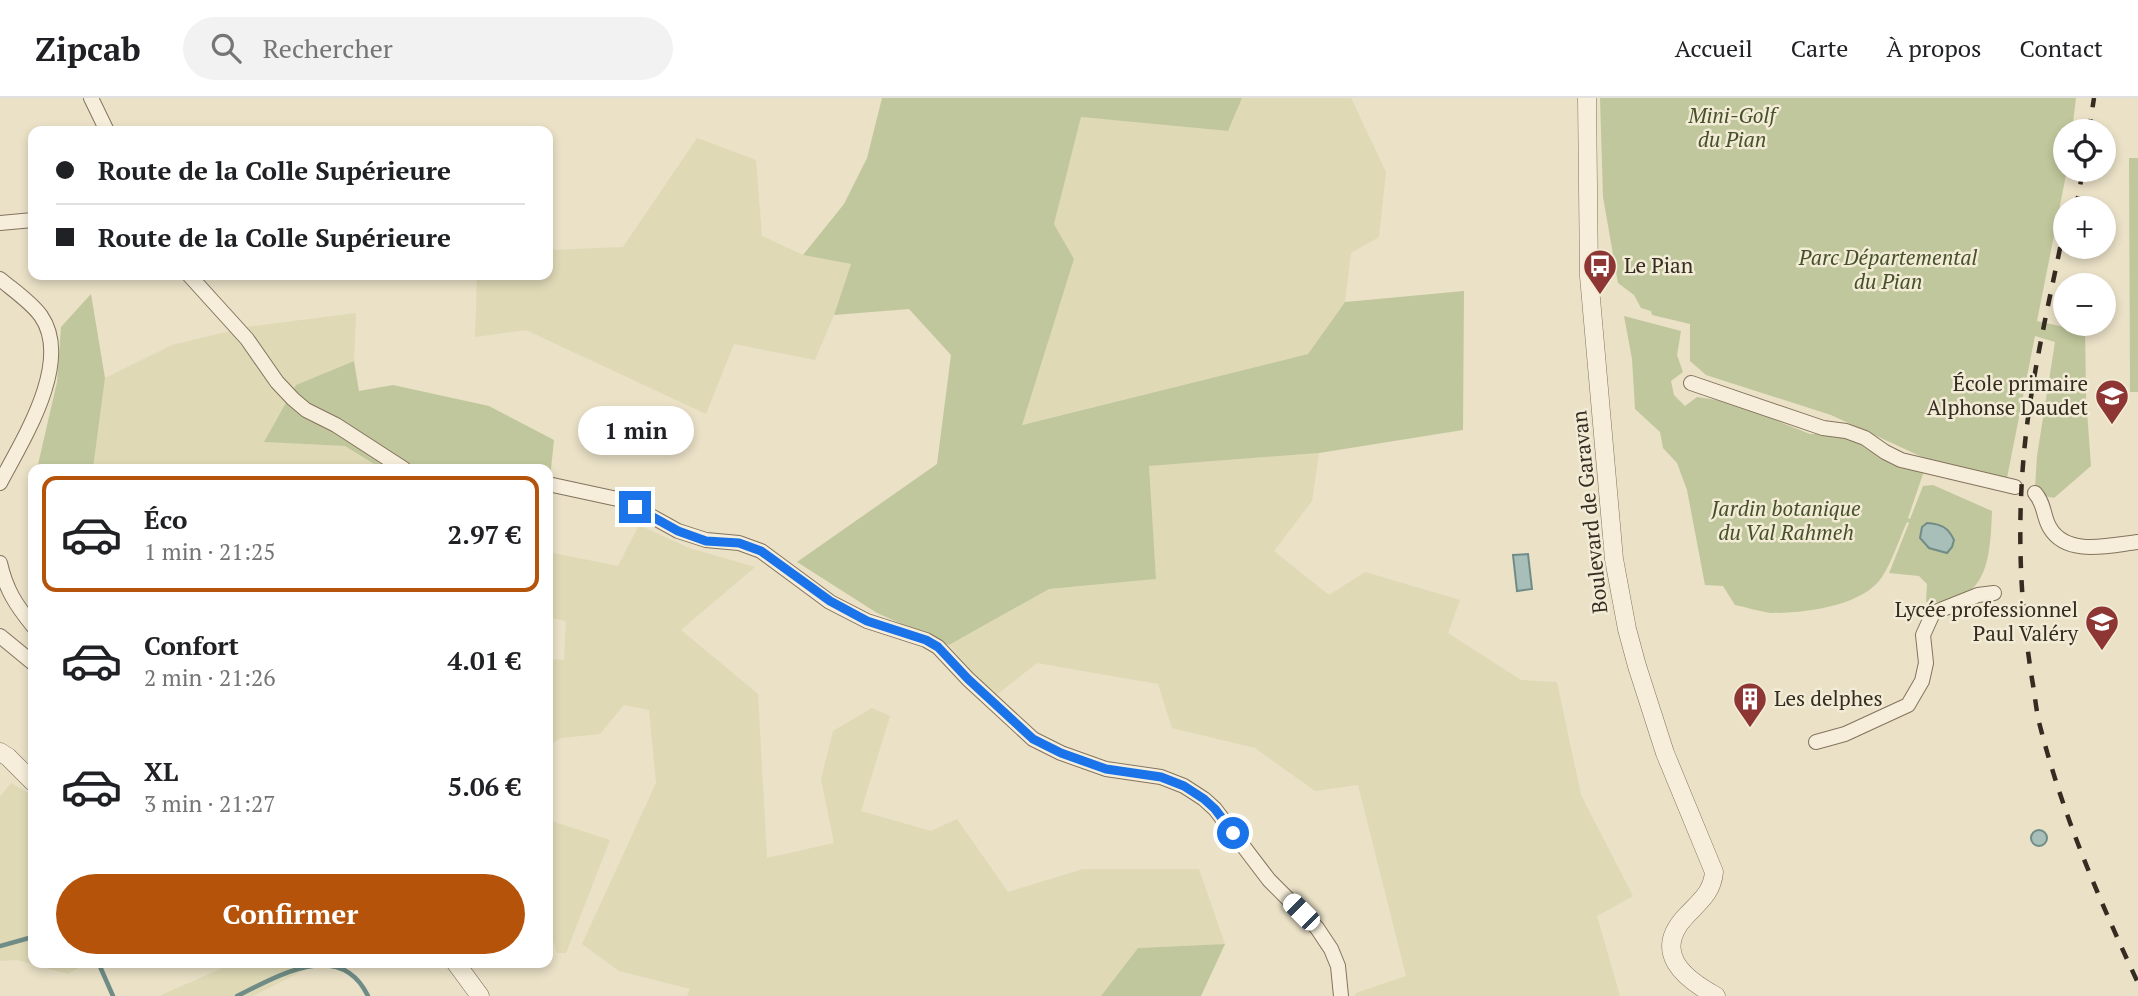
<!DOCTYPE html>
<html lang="fr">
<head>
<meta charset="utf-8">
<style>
	body { margin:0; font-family:"PT Serif",serif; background:#f2f2f2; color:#202124; height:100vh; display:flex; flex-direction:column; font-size:26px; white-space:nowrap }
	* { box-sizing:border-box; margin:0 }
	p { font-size:23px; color:#757577 }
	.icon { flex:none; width:38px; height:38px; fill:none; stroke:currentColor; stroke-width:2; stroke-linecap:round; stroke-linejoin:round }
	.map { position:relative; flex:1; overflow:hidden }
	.sheet { position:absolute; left:28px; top:366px; width:525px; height:504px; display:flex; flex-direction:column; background:#fff; border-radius:14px; box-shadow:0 4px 10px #0003 }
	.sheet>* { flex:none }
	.hud { position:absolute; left:28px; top:28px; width:525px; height:154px; border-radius:14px; box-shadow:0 4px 10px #0003; display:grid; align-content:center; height:154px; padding:0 28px; background:#fff }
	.tools { position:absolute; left:2053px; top:21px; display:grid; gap:14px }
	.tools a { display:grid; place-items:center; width:63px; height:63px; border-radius:50%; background:#fff; box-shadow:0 4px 10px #0003; font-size:35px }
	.end { position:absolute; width:32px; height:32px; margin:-16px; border:9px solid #1a73e8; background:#fff; box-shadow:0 0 0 4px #fff }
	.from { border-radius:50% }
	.bubble { position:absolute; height:49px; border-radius:24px; background:#fff; box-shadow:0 4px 10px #0003; font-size:23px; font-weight:700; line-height:49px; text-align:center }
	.car { position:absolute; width:21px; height:42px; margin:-21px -10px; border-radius:9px; box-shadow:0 0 5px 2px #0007; background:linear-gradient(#fff 24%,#345 0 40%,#fff 0 76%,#345 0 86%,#fff 0) }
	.hud b { display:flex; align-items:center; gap:24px; height:66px; font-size:26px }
	.hud b+b { border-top:2px solid #e0e0e0 }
	.hud i { width:18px; height:18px; background:#202124 }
	ul { padding:12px 0 0; list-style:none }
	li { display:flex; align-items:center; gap:21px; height:116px; margin:0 14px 10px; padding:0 14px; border:4px solid transparent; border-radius:14px }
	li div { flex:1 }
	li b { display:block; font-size:26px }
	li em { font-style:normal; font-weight:700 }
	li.active { border-color:#b45309 }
	li>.icon { width:63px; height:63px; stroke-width:1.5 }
	.cta { display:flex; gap:14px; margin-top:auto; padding:14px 28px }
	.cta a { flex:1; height:80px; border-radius:42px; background:#b45309; color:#fff; font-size:28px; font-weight:700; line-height:80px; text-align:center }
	header { display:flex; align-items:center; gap:42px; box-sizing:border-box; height:98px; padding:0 35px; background:#fff; border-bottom:2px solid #e0e0e0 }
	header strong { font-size:33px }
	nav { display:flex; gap:38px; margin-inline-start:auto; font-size:24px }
	.search { width:490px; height:63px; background:#f2f2f2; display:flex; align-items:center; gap:18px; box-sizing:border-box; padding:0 24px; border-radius:38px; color:#757577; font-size:26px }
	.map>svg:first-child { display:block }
</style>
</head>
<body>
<header>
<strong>Zipcab</strong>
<div class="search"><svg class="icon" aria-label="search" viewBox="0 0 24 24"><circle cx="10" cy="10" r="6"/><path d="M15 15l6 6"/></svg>Rechercher</div>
<nav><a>Accueil</a><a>Carte</a><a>À propos</a><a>Contact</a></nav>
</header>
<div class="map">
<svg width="2138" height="898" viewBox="0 0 2138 898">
	<rect width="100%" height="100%" fill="#eae1c7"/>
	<g fill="#dfd9b6">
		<polygon points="1242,0 1351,0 1386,74 1379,139 1351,155 1345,204 1308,256 1021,327 1074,161 1054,126 1081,19 1228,33"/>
		<polygon points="697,40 756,62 762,138 803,157 851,166 834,217 815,262 734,246 706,316 526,232 475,239 477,177 548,177 548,152 623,149"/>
		<polygon points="356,215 354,263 296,287 265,344 345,348 382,371 93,371 105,280 172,247 247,229"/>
		<polygon points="1319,355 1312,403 1274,453 1329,497 1365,474 1460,502 1448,535 1521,582 1557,584 1581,697 1633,798 1597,818 1620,898 1355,898 1356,895 1406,878 1358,687 1315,693 1255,650 1172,630 1158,586 1037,565 994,599 949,547 1049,491 1156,481 1148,368"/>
		<polygon points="639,427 689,450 755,469 681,532 758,596 767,760 834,745 821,681 833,633 872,610 890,618 861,713 931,733 957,721 1008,794 1083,771 1199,771 1225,846 1138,850 1101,898 687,898 690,891 619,873 582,846 656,685 649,612 624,607 600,636 561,640 548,648 548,561 564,562 566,523 548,519 548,454 618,468"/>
		<polygon points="11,685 33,698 33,864 87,865 68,876 17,862 0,863 0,699"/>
		<polygon points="548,722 610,742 566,855 557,855 548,827"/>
		<polygon points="236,864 319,865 253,898 159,898"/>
	</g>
	<g fill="#c1c79c">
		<polygon points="882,0 1242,0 1228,33 1081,19 1054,126 1074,161 1022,327 1308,256 1345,204 1464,193 1463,332 1319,355 1149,368 1156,481 1049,491 949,547 877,515 797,464 937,366 951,257 909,211 834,217 851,166 803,157 844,106 867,60"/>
		<polygon points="1600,0 2076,0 2072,33 2065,33 2065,72 2067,72 2037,223 2064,229 2085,226 2086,299 2091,368 2054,400 2044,398 2035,389 2037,358 2055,244 2035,238 2007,380 1933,364 1831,317 1706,277 1690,263 1690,226 1652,217 1651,213 1641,210 1634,197 1618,185 1603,99"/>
		<polygon points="2129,60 2138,60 2138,294 2130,294"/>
		<polygon points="91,196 105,280 93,371 37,371 57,284 61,229"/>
		<path d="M1624 218 1681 233 1677 257 1683 274 1671 283 1674 297 1685 308 1697 299 1730 304 1810 336H1839L1853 340 1865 350 1896 366 1924 373 1908 420 1910 421 1923 388 1933 387 1992 413C1990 462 1988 507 1926 504L1927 486 1919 478 1889 475 1909 425 1907 424C1899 441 1893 462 1882 479 1863 508 1805 515 1772 515 1760 514 1747 509 1735 507L1723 488 1705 487 1687 392 1677 365 1663 350 1660 334 1635 311 1632 261Z"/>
		<polygon points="354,263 359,293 393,287 489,308 554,342 548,399 548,371 382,371 345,348 264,344 296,287"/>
		<polygon points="33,385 33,477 29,473"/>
		<polygon points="1225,846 1201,898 1101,898 1138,850"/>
	</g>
	<g fill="#a8beb8" stroke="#708c86" stroke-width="2">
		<path d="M1927 425C1941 426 1948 429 1954 442L1952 449 1947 455 1929 450 1920 440 1922 429Z"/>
		<polygon points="1528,456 1532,491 1517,493 1513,457"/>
		<circle cx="2039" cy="740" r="8"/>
	</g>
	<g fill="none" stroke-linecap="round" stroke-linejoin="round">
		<g stroke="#708c86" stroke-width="4.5">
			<polyline points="0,848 29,840"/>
			<polyline points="98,864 113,898"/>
			<path d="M237 898C278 878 340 840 368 898"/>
		</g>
		<g stroke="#84735e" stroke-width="16">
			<g id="minor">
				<polyline points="91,0 107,33"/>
				<polyline points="0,125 33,122"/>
				<polyline points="189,177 247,241 277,284 293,301 306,312 336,327 404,371"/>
				<path d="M0 181C13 192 31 204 41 218 73 264 22 343 0 385"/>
				<polyline points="1691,285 1823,330 1846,333 1865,340 1885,354 1901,362 2015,389"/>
				<polyline points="548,386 622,402 678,433 706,442 739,445 761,453 830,504 867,523 926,542 938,549 968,581 1033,641 1061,655 1106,671 1161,679 1184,688 1204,701 1215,711 1269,782 1317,830 1331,851 1338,868 1341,898"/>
				<path d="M2035 395C2045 406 2043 419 2050 430 2067 459 2111 447 2138 444"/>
				<path d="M0 465C6 492 16 507 33 528"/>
				<polyline points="0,538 33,565"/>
				<polyline points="1816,644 1845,636 1908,607 1922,583 1926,565 1923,537 1933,515 1978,497 1994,495"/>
			</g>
		</g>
		<g stroke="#84735e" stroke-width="19">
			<g id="tertiary">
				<path d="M1587 0 1589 178 1614 461 1627 531 1637 568 1665 655 1714 774C1712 795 1700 803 1686 818 1652 854 1683 880 1716 898"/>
				<polyline points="0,654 8,659 33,684"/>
				<polyline points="455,864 480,898"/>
			</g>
		</g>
		<use href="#minor" stroke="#f6eeda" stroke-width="14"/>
		<use href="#tertiary" stroke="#f6eeda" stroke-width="18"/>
		<g stroke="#362b21" stroke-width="4.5" stroke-dasharray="12 12" stroke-linecap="butt">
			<polyline points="2089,33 2094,0"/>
			<polyline points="2076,110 2083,72"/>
			<path d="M2065 126C2050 201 2031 278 2024 355 2017 430 2020 506 2032 581 2035 597 2036 613 2040 628 2063 718 2099 801 2138 885"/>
		</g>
	</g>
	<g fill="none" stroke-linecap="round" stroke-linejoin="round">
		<polyline stroke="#1a73e8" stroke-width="9" points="635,409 678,433 706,443 739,445 761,453 830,503 867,523 926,542 938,549 968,581 1033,641 1061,655 1106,671 1161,679 1184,688 1204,701 1215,711 1233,735"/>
	</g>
	<defs>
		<g id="bus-pin" transform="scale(1.75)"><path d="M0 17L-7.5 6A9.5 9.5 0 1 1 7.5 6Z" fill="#8d3634" stroke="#f2ebd6"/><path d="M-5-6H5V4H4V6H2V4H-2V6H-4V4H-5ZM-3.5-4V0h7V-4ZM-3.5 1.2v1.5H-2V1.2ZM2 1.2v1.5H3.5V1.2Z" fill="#fff"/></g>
		<g id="school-pin" transform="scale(1.75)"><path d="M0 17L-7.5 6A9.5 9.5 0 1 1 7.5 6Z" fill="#8d3634" stroke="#f2ebd6"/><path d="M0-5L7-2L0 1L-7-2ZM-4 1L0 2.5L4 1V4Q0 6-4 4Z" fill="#fff"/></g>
		<g id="building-pin" transform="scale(1.75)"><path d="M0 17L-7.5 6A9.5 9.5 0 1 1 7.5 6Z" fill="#8d3634" stroke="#f2ebd6"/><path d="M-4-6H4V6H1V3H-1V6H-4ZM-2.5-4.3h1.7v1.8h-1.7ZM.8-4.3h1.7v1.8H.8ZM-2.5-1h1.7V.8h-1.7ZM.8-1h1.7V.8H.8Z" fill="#fff"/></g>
	</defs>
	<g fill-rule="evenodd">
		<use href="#bus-pin" x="1600" y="168"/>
		<use href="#school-pin" x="2112" y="298"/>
		<use href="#school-pin" x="2102" y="524"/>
		<use href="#building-pin" x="1750" y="601"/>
	</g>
	<g text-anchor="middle" stroke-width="5" stroke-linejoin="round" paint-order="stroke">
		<g font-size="21" font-style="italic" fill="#465029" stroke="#f2ebd6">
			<text x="1732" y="25">Mini-Golf<tspan x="1732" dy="24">du Pian</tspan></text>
			<text x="1888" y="167">Parc Départemental<tspan x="1888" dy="24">du Pian</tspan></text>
			<text x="1786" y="418">Jardin botanique<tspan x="1786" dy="24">du Val Rahmeh</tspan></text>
		</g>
		<g font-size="21" fill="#362b21" stroke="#f2ebd6" text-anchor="start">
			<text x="1624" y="175">Le Pian</text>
			<text x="2088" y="293" text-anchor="end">École primaire<tspan x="2088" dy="24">Alphonse Daudet</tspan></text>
			<text x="2078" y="519" text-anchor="end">Lycée professionnel<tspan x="2078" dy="24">Paul Valéry</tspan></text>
			<text x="1774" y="608">Les delphes</text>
		</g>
		<g font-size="21" fill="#362b21" stroke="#f2ebd6">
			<text transform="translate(1590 414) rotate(-96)" y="7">Boulevard de Garavan</text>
		</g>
	</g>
</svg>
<div class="tools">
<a><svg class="icon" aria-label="locate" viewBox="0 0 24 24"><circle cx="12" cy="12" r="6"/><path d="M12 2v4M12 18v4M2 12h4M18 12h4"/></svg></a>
<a>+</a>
<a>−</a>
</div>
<i class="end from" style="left:1233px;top:735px"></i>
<i class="end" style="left:635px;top:409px"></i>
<div class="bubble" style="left:578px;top:308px;width:116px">1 min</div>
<i class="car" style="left:1301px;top:814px;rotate:315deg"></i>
<div class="hud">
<b><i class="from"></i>Route de la Colle Supérieure</b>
<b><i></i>Route de la Colle Supérieure</b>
</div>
<section class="sheet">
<ul>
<li class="active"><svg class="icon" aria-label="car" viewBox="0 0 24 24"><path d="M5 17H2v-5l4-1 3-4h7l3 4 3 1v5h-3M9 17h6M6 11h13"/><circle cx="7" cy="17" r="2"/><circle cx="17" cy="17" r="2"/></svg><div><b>Éco</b><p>1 min · 21:25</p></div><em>2.97 €</em></li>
<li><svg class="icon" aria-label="car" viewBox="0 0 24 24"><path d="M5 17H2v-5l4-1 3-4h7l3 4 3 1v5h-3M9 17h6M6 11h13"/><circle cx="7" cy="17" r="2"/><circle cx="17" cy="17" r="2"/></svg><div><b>Confort</b><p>2 min · 21:26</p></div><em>4.01 €</em></li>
<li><svg class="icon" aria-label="car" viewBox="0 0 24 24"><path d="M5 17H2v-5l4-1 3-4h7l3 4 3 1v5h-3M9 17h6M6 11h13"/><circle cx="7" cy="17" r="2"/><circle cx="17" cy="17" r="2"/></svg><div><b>XL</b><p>3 min · 21:27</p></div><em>5.06 €</em></li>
</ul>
<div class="cta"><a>Confirmer</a></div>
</section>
</div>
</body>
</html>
